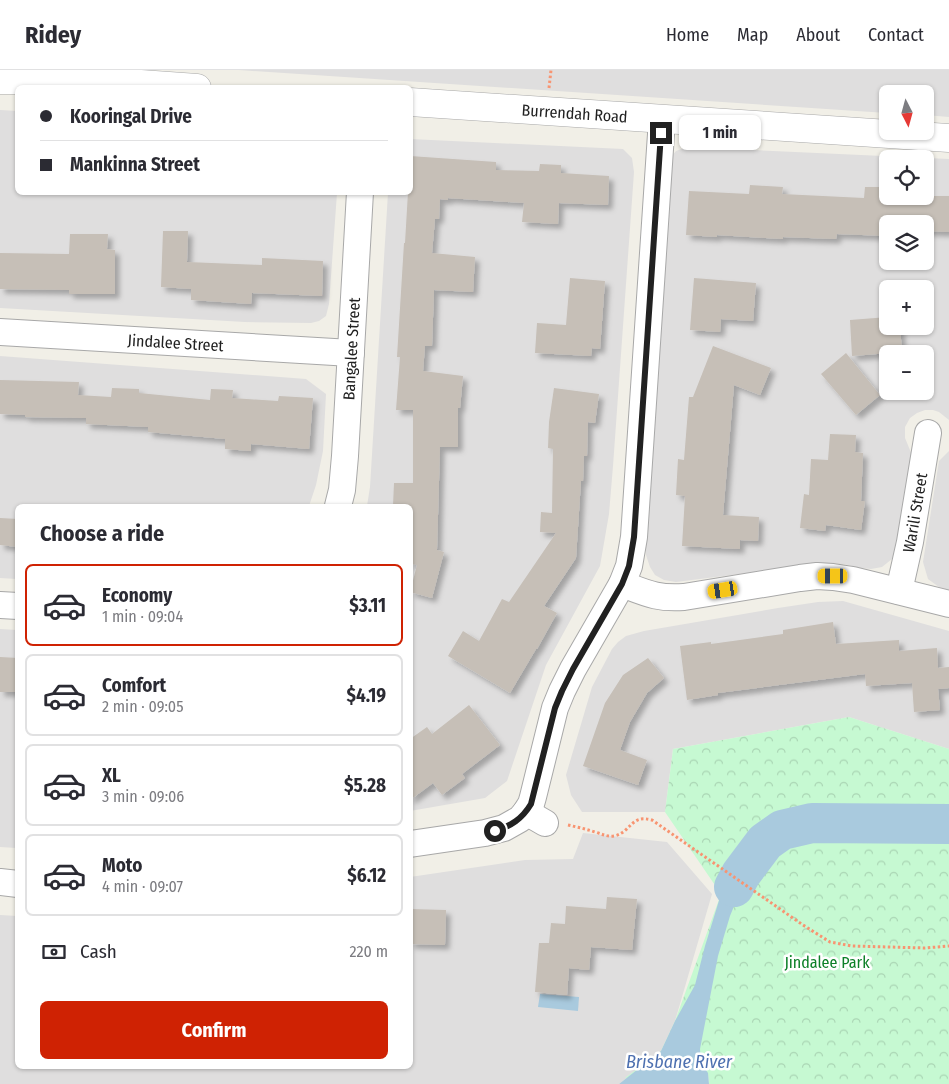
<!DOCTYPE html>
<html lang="en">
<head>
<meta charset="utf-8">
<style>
	body { margin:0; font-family:"Fira Sans Condensed",sans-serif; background:#f2f2f3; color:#2b2b33; height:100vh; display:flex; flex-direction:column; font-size:19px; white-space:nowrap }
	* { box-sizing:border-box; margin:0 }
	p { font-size:16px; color:#7c7c81 }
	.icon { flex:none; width:28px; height:28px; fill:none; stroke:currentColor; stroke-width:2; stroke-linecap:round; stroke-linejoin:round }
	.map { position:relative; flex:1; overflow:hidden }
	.side { position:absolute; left:15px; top:434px; width:398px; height:565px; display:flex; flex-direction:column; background:#fff; border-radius:8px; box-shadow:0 1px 4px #0004 }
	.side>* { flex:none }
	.guide { position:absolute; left:15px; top:15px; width:398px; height:110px; border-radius:8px; box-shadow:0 1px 4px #0004; display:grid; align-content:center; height:110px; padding:0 25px; background:#fff }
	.needle { width:32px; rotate:174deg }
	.fabs { position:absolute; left:879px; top:15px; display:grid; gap:10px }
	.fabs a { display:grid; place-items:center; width:55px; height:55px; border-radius:8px; background:#fff; box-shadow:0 1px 4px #0004; font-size:25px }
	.end { position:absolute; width:22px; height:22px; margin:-11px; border:6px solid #212121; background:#fff; box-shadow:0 0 0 2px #fff }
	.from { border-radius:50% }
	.bubble { position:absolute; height:35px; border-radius:8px; background:#fff; box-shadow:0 1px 4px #0004; font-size:16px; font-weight:700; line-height:35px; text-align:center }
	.car { position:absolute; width:15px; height:30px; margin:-15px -8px; border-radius:6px; box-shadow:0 0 4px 1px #0007; background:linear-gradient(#f5c518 24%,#345 0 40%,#f5c518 0 76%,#345 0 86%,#f5c518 0) }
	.guide b { display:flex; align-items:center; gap:18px; height:48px; font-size:19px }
	.guide b+b { border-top:1px solid #e1e1e2 }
	.guide i { width:12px; height:12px; background:#2b2b33 }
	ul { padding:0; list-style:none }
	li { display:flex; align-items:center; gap:15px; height:82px; margin:0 10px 8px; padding:0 15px; border:2px solid #e1e1e2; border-radius:8px }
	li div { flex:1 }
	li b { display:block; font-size:19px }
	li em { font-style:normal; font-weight:700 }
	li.on { border-color:#cf2203 }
	li>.icon { width:45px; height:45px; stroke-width:1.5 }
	h2 { padding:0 25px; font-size:22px; line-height:60px }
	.pay { display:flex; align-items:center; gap:12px; height:55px; padding:0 25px; font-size:19px }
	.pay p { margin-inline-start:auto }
	.primary-button { display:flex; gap:10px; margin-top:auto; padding:10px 25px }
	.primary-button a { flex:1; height:58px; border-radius:8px; background:#cf2203; color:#fff; font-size:20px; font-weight:700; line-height:58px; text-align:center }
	header { display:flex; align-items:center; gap:30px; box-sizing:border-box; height:70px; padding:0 25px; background:#fff; border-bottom:1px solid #e1e1e2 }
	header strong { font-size:24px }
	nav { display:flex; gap:28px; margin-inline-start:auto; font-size:18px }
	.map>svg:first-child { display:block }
</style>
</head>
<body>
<header>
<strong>Ridey</strong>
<nav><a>Home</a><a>Map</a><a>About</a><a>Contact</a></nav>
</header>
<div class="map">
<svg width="949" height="1014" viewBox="0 0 949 1014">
	<defs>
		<pattern id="park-crowns" width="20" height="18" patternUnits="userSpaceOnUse" patternTransform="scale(1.25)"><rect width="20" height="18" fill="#c6f9d2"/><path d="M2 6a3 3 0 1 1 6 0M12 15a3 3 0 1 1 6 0" fill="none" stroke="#aad5b4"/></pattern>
		<filter id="shadow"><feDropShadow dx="4.5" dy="4.5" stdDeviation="2.5" flood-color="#0004"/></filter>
	</defs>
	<rect width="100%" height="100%" fill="#f1efe7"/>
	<g fill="#dfdede" fill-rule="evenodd">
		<polygon points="239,0 949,0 949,47 925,45 925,24 888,24 887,43"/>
		<polygon points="0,40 17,41 18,122 337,123 329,234 326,246 319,251 311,253 245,252 0,238"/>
		<polygon points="410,69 623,79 632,88 634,102 613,396 609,444 600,496 546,595 507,711 485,728 410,741 410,436 367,436 370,417 388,123 410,122"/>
		<path d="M687 77 949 89V350L939 342 933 340H925L917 343 910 348 905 357V368L912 385 899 476 892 489 882 497 871 499 861 498 844 494 827 493 676 512 664 510 655 505 650 497 646 485V465L671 87 676 81ZM888 89H925V126H888ZM888 154H925V191H888ZM888 219H925V256H888ZM888 284H925V321H888Z"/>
		<polygon points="0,286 306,309 326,324 323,381 316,415 309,436 18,436 17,509 0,508"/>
		<polygon points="949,381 949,520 939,517 928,509 923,492 938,397 939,391"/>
		<polygon points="843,531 949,561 949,679 849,647 673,679 665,742 582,742 571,725 566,705 592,617 612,579 618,572 626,566 644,561 778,538 818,532"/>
		<polygon points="0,559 17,560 17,778 0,777"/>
		<polygon points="583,763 667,772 712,824 675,951 661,981 619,1014 0,1014 0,845 17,846 18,996 410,996 410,807 525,790 573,789"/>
	</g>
	<polygon fill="url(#park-crowns)" points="849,647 949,679 949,1014 709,1014 708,1004 625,1008 661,981 675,951 721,824 665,742 673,679"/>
	<g fill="#a9cade">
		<polygon points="765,772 747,804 730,846 718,886 700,979 701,993 708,1003 709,1014 619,1014 661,981 675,951 695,915 705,876 721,824 738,797"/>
		<polygon points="540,924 579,927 578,941 538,937"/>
	</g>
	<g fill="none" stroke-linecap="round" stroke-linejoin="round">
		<polyline stroke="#a9cade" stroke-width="40" points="734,817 741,804 765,772 782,760 812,753 949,754"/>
	</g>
	<g fill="#c6bfb7" filter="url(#shadow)">
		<polygon points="410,86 496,92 496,100 539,101 540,94 561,95 561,103 609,106 608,135 559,133 558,154 522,152 524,133 448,128 448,130 440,129 439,149 435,149 432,183 475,187 473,222 434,220 432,276 425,276 423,301 463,306 460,338 458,338 458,377 440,377 437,480 444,482 432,528 410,522 417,495 410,494 410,436 393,436 394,413 413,413 413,340 396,340 400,287 397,287 404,173 405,173 408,122 410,122"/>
		<polygon points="750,115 783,117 782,124 864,128 865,117 888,117 888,126 949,126 949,162 925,161 925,154 888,154 888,166 837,164 836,169 783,167 783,169 717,165 717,167 686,165 689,121 749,124"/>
		<polygon points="163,161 188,161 187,192 262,195 262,188 323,191 322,226 252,223 251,234 191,230 191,219 161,217"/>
		<polygon points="70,164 108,164 107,179 115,180 115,224 69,224 69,220 0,219 0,183 69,184"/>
		<polygon points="570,208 605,211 600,279 592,278 591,286 535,283 537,253 566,255"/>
		<polygon points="694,208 756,213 753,251 721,249 720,262 690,260"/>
		<polygon points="888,247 888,256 900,256 902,282 852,286 850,250"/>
		<polygon points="713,276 771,298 760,325 734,315 723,445 759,447 758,471 740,470 740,479 682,476 685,426 676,425 678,389 684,390 689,327 693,327"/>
		<polygon points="846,283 880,325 856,345 821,304"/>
		<polygon points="0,310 79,312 78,325 111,327 112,318 139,319 139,323 210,330 211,319 233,320 232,328 278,331 279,326 313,328 309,379 251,374 251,381 225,379 225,369 148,362 148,357 86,354 86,348 25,347 25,345 0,344"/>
		<polygon points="554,318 599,324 595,353 588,352 587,386 584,386 583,411 581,411 576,488 544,536 557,543 537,579 536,579 510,623 448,586 463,561 479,571 502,529 509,532 556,463 540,462 541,442 552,443 553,379 548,378 549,352"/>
		<polygon points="830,364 856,365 855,382 863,383 861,431 865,431 861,460 826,455 825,461 800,458 804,424 809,425 811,389 828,390"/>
		<polygon points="0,448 18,449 18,477 0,475"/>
		<polygon points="833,552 836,574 899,570 899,581 937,578 938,598 949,597 949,618 938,619 940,640 914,642 912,613 866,616 865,604 718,623 718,625 687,630 680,576 711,572 711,574 783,564 783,560"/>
		<polygon points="0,587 18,588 18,622 0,622"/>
		<polygon points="648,588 664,608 647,623 630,652 620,680 647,690 638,715 583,696 605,633 623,605"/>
		<polygon points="469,635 500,675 462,704 465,708 442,725 433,713 410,730 410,669 427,657 432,664"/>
		<polygon points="607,827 637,829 632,880 591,877 589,900 569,898 567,925 535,922 539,873 549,873 551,853 565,854 566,836 606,839"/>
		<polygon points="410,839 446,840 445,875 410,874"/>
	</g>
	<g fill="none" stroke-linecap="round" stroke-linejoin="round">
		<g stroke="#a8a8a8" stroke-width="28">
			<g id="minor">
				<path id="s1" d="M0 262 351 283"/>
				<path id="s2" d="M338 436 342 420 345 386 360 122"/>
				<path d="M622 514C646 523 657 529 684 527L800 508 817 506 833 507 853 510 949 534"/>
				<path id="s3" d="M899 521 910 472 928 363"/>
				<polyline points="0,535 18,536"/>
				<polyline points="526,742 531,734 533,727 555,638 562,621 573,599 622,514 629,496 634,467 662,49"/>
				<polyline points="410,774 485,763 504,758 520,749 526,742 545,753"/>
				<polyline points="0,812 18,814"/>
			</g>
		</g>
		<g stroke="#a8a8a8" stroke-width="29">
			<g id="tertiary">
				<polyline points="34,0 71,9 197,18"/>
				<polyline points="0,10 55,10"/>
				<path id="s4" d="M410 32 949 68"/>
			</g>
		</g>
		<g stroke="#f89471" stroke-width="3" stroke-dasharray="2.5 2.5" stroke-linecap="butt">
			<polyline points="549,18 551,0"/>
			<path d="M568 755C577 757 586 759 595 762 602 764 607 767 614 766 632 762 630 744 652 750L803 855 830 872 852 876 925 878 949 876"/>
		</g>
		<use href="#minor" stroke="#fff" stroke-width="26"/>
		<use href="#tertiary" stroke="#fff" stroke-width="28"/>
	</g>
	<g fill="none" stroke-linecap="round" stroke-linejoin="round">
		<path stroke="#212121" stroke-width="6" d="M495 761C511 756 522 749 531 734L555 638 562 621 573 599 622 514 629 496 634 467 661 63"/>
	</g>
	<g text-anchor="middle" stroke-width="5" stroke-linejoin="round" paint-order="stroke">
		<g font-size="16" fill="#212121" stroke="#fff">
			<text dy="6" stroke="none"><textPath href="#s4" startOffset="165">Burrendah Road</textPath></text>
			<text dy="6" stroke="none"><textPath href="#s1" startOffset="176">Jindalee Street</textPath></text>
			<text dy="6" stroke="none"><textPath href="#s2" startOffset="158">Bangalee Street</textPath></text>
			<text dy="6" stroke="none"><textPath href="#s3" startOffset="80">Warili Street</textPath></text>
		</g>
		<g font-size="16" fill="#0d8028" stroke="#fff">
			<text x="827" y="898">Jindalee Park</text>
		</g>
		<g font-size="18" font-style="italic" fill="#4d70b0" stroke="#fff">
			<text x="679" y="998">Brisbane River</text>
		</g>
	</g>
</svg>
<div class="fabs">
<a><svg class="needle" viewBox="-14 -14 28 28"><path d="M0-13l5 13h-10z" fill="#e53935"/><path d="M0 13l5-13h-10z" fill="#7c7c81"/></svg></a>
<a><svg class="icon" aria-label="locate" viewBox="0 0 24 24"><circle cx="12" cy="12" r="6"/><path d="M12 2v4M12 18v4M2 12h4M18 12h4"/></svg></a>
<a><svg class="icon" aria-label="layers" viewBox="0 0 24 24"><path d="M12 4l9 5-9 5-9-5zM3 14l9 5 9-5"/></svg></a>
<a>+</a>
<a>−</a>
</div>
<i class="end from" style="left:495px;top:761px"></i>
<i class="end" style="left:661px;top:63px"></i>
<div class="bubble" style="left:679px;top:45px;width:82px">1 min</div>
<i class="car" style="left:833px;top:506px;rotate:270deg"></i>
<i class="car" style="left:723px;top:520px;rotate:261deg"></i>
<div class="guide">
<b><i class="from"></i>Kooringal Drive</b>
<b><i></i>Mankinna Street</b>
</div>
<section class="side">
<h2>Choose a ride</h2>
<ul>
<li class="on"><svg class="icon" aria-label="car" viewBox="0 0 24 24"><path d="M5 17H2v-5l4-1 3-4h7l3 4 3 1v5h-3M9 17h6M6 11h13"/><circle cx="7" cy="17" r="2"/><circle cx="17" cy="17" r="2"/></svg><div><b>Economy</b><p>1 min · 09:04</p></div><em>$3.11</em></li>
<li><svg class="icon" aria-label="car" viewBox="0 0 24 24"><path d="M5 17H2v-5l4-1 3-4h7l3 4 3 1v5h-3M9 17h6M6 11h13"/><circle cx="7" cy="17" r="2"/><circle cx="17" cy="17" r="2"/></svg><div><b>Comfort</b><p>2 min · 09:05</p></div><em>$4.19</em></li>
<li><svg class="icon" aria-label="car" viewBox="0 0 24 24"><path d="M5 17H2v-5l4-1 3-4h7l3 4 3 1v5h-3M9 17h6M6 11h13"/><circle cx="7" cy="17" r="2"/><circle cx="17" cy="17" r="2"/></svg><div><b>XL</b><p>3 min · 09:06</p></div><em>$5.28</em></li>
<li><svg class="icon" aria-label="car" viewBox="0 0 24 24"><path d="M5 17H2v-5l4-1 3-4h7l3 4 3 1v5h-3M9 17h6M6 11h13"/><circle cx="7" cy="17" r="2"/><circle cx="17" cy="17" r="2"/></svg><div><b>Moto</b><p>4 min · 09:07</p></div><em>$6.12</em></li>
</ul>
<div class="pay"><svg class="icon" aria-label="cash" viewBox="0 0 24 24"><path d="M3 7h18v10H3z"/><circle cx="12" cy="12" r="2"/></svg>Cash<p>220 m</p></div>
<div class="primary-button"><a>Confirm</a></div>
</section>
</div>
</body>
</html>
